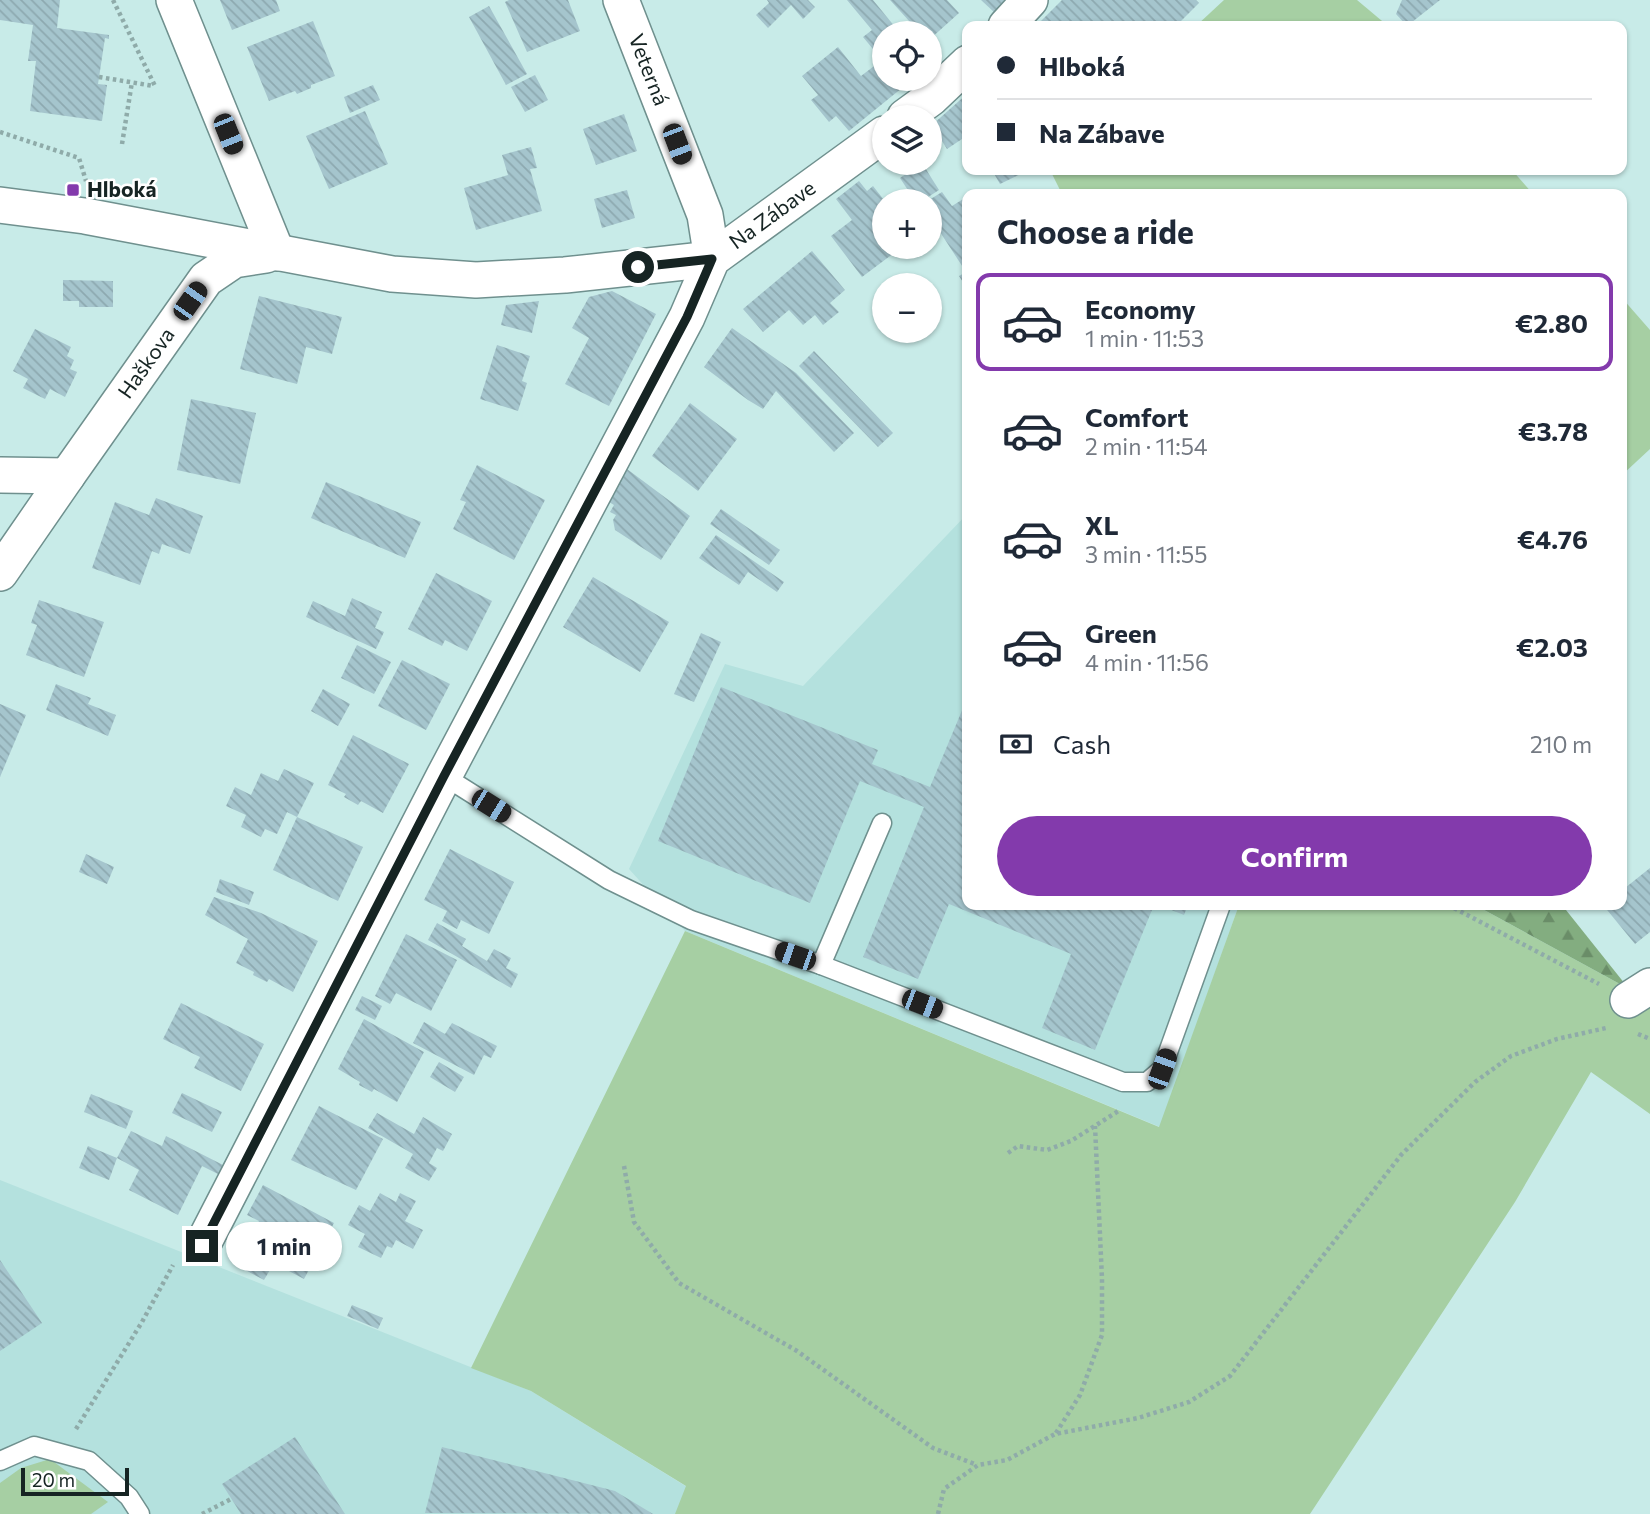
<!DOCTYPE html>
<html lang="en">
<head>
<meta charset="utf-8">
<style>
	body { margin:0; font-family:Commissioner,sans-serif; background:#f2f2f3; color:#1f2937; height:100vh; display:flex; flex-direction:column; font-size:26px; white-space:nowrap }
	* { box-sizing:border-box; margin:0 }
	p { font-size:23px; color:#747a83 }
	.icon { flex:none; width:38px; height:38px; fill:none; stroke:currentColor; stroke-width:2; stroke-linecap:round; stroke-linejoin:round }
	.map { position:relative; flex:1; overflow:hidden }
	.sheet { position:absolute; left:962px; top:189px; width:665px; height:721px; display:flex; flex-direction:column; background:#fff; border-radius:14px; box-shadow:0 2px 5px #0004 }
	.sheet>* { flex:none }
	.hud { position:absolute; left:962px; top:21px; width:665px; height:154px; border-radius:14px; box-shadow:0 2px 5px #0004; display:grid; align-content:center; height:154px; padding:0 35px; background:#fff }
	.tools { position:absolute; left:872px; top:21px; display:grid; gap:14px }
	.tools a { display:grid; place-items:center; width:70px; height:70px; border-radius:50%; background:#fff; box-shadow:0 2px 5px #0004; font-size:35px }
	.scale { position:absolute; left:21px; bottom:18px; width:108px; box-sizing:border-box; padding-left:7px; border:4px solid #162423; border-top:0; font-size:19px; line-height:24px; white-space:nowrap; color:#162423; -webkit-text-stroke:5px #fff; paint-order:stroke }
	.end { position:absolute; width:32px; height:32px; margin:-16px; border:9px solid #162423; background:#fff; box-shadow:0 0 0 4px #fff }
	.from { border-radius:50% }
	.bubble { position:absolute; height:49px; border-radius:24px; background:#fff; box-shadow:0 2px 5px #0004; font-size:23px; font-weight:700; line-height:49px; text-align:center }
	.car { position:absolute; width:21px; height:42px; margin:-21px -10px; border-radius:9px; box-shadow:0 0 5px 2px #0007; background:linear-gradient(#222 24%,#8ab4d8 0 40%,#222 0 76%,#8ab4d8 0 86%,#222 0) }
	.hud b { display:flex; align-items:center; gap:24px; height:66px; font-size:26px }
	.hud b+b { border-top:2px solid #e0e1e3 }
	.hud i { width:18px; height:18px; background:#1f2937 }
	ul { padding:0; list-style:none }
	li { display:flex; align-items:center; gap:21px; height:98px; margin:0 14px 10px; padding:0 21px; border:4px solid transparent; border-radius:14px }
	li div { flex:1 }
	li b { display:block; font-size:26px }
	li em { font-style:normal; font-weight:700 }
	li.on { border-color:#833aac }
	li>.icon { width:63px; height:63px; stroke-width:1.5 }
	h2 { padding:0 35px; font-size:32px; line-height:84px }
	.pay { display:flex; align-items:center; gap:18px; height:77px; padding:0 35px; font-size:26px }
	.pay p { margin-inline-start:auto }
	.primary-button { display:flex; gap:14px; margin-top:auto; padding:14px 35px }
	.primary-button a { flex:1; height:80px; border-radius:42px; background:#833aac; color:#fff; font-size:28px; font-weight:700; line-height:80px; text-align:center }
	.map>svg:first-child { display:block }
</style>
</head>
<body>
<div class="map">
<svg width="1650" height="1514" viewBox="0 0 1650 1514">
	<defs>
		<pattern id="forest-firs" width="22" height="20" patternUnits="userSpaceOnUse" patternTransform="scale(1.75)"><rect width="22" height="20" fill="#83ad80"/><path d="M5 1l3.5 6h-7zM16 11l3.5 6h-7z" fill="#6a8d68"/></pattern>
		<pattern id="building-back-hatch" width="6" height="6" patternUnits="userSpaceOnUse" patternTransform="scale(1.75)"><rect width="6" height="6" fill="#a5c5cd"/><path d="M-1 5l2 2M0 0l6 6M5-1l2 2" fill="none" stroke="#8da9b0"/></pattern>
	</defs>
	<rect width="100%" height="100%" fill="#c8ebe8"/>
	<g fill="#b4e1de">
		<polygon points="968,513 968,905 1239,905 1160,1127 685,931 629,869 725,664 803,686"/>
		<polygon points="0,1180 531,1391 731,1514 0,1514"/>
	</g>
	<g fill="#a6cfa3">
		<polygon points="1224,0 1357,0 1388,26 1196,26"/>
		<polygon points="1050,170 1512,170 1533,194 1062,194"/>
		<polygon points="1622,298 1650,330 1650,449 1622,475"/>
		<polygon points="1239,905 1475,905 1629,989 1650,999 1650,1114 1591,1072 1515,1202 1310,1514 675,1514 686,1486 531,1391 471,1368 685,931 1159,1127"/>
		<polygon points="50,1459 108,1502 91,1514 0,1514 0,1483 21,1468"/>
	</g>
	<polygon fill="url(#forest-firs)" points="1475,905 1562,905 1629,989"/>
	<g fill="url(#building-back-hatch)">
		<polygon points="0,0 60,0 57,28 109,35 109,39 105,38 98,84 107,85 102,121 30,111 36,61 28,61 33,25 0,20"/>
		<polygon points="220,0 276,0 280,11 232,30"/>
		<polygon points="509,0 568,0 580,31 527,52 505,2"/>
		<polygon points="767,0 808,0 815,7 803,19 791,5 768,28 756,15 769,3"/>
		<polygon points="847,0 873,0 900,33 884,33 884,79 913,79 849,131 836,116 829,122 811,100 818,95 802,76 838,47 861,76 882,60 863,37 872,30"/>
		<polygon points="890,0 947,0 959,13 929,40 929,33 920,33"/>
		<polygon points="981,0 1007,0 995,13"/>
		<polygon points="1062,0 1196,0 1199,3 1176,26 1036,26"/>
		<polygon points="1402,0 1440,0 1407,26 1396,14"/>
		<polygon points="489,6 527,74 506,85 469,17"/>
		<polygon points="313,21 335,76 311,85 311,88 297,94 295,91 269,101 247,47"/>
		<polygon points="535,75 548,100 525,112 511,87"/>
		<polygon points="373,85 380,100 350,113 344,97"/>
		<polygon points="968,93 968,135 947,149 932,125"/>
		<polygon points="365,111 388,164 329,189 306,136"/>
		<polygon points="624,114 637,151 596,165 583,129"/>
		<polygon points="531,147 537,168 530,169 542,211 476,230 464,188 508,175 502,155"/>
		<polygon points="922,163 939,190 922,201 915,201 900,178"/>
		<polygon points="992,170 1029,170 1000,184"/>
		<polygon points="859,181 867,191 873,186 884,200 884,247 902,247 862,277 831,236 852,220 836,199"/>
		<polygon points="627,190 635,218 602,228 594,199"/>
		<polygon points="942,192 952,206 968,196 968,290 959,276 966,272 929,215 929,200"/>
		<polygon points="812,251 845,290 830,303 839,312 823,325 815,315 803,325 789,310 763,332 743,309"/>
		<polygon points="63,280 113,281 113,307 79,307 79,301 63,301"/>
		<polygon points="612,291 656,314 609,406 565,384 589,338 572,328 589,297"/>
		<polygon points="259,296 342,317 332,354 306,347 297,384 240,369"/>
		<polygon points="539,301 532,333 501,325 506,305"/>
		<polygon points="732,328 796,373 854,433 834,452 776,391 763,409 748,400 704,367"/>
		<polygon points="35,329 71,347 67,356 74,360 70,369 77,372 65,397 50,389 45,399 23,388 28,379 13,371"/>
		<polygon points="497,345 530,356 522,381 527,383 518,411 480,399"/>
		<polygon points="814,351 893,433 878,447 799,366"/>
		<polygon points="191,399 256,413 240,484 177,470"/>
		<polygon points="690,403 737,439 698,491 652,456"/>
		<polygon points="477,465 545,500 514,560 453,529 466,502 460,500"/>
		<polygon points="627,469 690,516 661,560 615,530 613,520 616,515 610,512 614,505 609,502"/>
		<polygon points="326,482 421,522 405,558 311,518"/>
		<polygon points="156,498 203,516 190,554 162,544 159,554 152,551 140,585 92,568 115,502 149,515"/>
		<polygon points="721,509 780,550 769,565 710,524"/>
		<polygon points="716,535 784,582 777,592 748,572 739,585 699,558"/>
		<polygon points="436,573 492,601 467,651 445,640 442,646 408,629"/>
		<polygon points="593,577 669,622 640,672 563,627"/>
		<polygon points="352,598 382,612 375,628 384,632 376,649 306,617 313,601 345,616"/>
		<polygon points="39,600 104,622 84,677 26,655 37,625 31,623"/>
		<polygon points="701,633 721,642 694,702 674,694"/>
		<polygon points="357,645 391,662 374,694 341,678"/>
		<polygon points="402,660 450,684 426,730 378,706"/>
		<polygon points="56,684 91,698 88,704 116,715 108,736 46,710"/>
		<polygon points="721,687 878,750 872,764 930,787 968,696 968,905 1154,905 1095,1050 1042,1028 1071,954 949,904 918,979 863,957 924,807 860,781 810,903 658,841"/>
		<polygon points="323,689 350,704 338,726 311,711"/>
		<polygon points="0,704 26,715 0,777"/>
		<polygon points="353,735 409,764 383,813 361,801 358,805 344,797 346,794 328,785"/>
		<polygon points="284,769 314,783 297,817 287,812 277,834 265,829 261,837 241,827 246,815 226,806 235,787 251,795 261,773 278,781"/>
		<polygon points="297,817 363,847 338,901 273,870"/>
		<polygon points="450,849 514,882 489,934 461,920 457,929 442,921 447,911 424,900"/>
		<polygon points="86,854 114,867 107,884 79,872"/>
		<polygon points="1650,868 1650,932 1635,944 1603,905 1622,905 1622,885 1625,888"/>
		<polygon points="220,879 254,892 249,905 216,892"/>
		<polygon points="214,897 261,913 318,941 293,992 269,979 267,982 253,975 254,972 236,963 248,939 205,915"/>
		<polygon points="1159,905 1188,905 1184,915"/>
		<polygon points="437,923 466,939 462,946 487,961 494,949 511,958 506,968 518,974 511,988 428,940"/>
		<polygon points="406,934 457,960 431,1011 396,993 390,1004 375,996"/>
		<polygon points="362,996 382,1006 375,1020 355,1010"/>
		<polygon points="181,1003 264,1044 241,1091 194,1068 200,1057 163,1039"/>
		<polygon points="364,1019 424,1052 397,1102 374,1089 372,1092 359,1085 360,1082 338,1069"/>
		<polygon points="424,1022 445,1034 452,1023 497,1046 491,1058 484,1055 474,1075 413,1043"/>
		<polygon points="439,1062 464,1077 455,1092 430,1077"/>
		<polygon points="182,1093 222,1112 212,1132 172,1113"/>
		<polygon points="91,1094 133,1111 126,1129 84,1112"/>
		<polygon points="319,1106 383,1139 356,1190 291,1160"/>
		<polygon points="377,1113 414,1134 423,1117 452,1134 443,1151 437,1148 429,1163 437,1168 429,1181 405,1168 413,1154 368,1128"/>
		<polygon points="131,1131 162,1146 166,1136 225,1166 220,1175 202,1166 178,1215 129,1190 139,1170 117,1158"/>
		<polygon points="88,1146 117,1158 109,1180 79,1168"/>
		<polygon points="263,1185 334,1223 304,1279 274,1263 264,1280 236,1265 259,1221 247,1215"/>
		<polygon points="380,1193 396,1202 400,1193 416,1201 405,1221 423,1230 413,1249 396,1240 392,1248 387,1246 381,1258 358,1247 365,1234 348,1225 359,1205 370,1211"/>
		<polygon points="0,1260 42,1323 0,1351"/>
		<polygon points="352,1305 383,1318 378,1329 347,1316"/>
		<polygon points="295,1437 345,1514 241,1514 222,1484"/>
		<polygon points="442,1447 615,1491 653,1514 425,1513"/>
	</g>
	<g fill="none" stroke-linecap="round" stroke-linejoin="round">
		<g stroke="#6f908e" stroke-width="21">
			<g id="service">
				<polyline points="444,776 609,880 691,920 821,965 882,823"/>
				<polyline points="821,965 1123,1082 1147,1082 1162,1069 1221,905"/>
				<polyline points="0,1461 34,1446 89,1461 129,1497 140,1514"/>
			</g>
		</g>
		<g stroke="#6f908e" stroke-width="38">
			<g id="minor">
				<polyline points="174,0 277,253"/>
				<path id="s1" d="M621 0 705 215 712 259"/>
				<polyline points="1006,26 1030,0"/>
				<polyline points="905,117 931,98 968,63"/>
				<polyline points="0,205 85,216 392,274 476,280 565,275 712,259"/>
				<path id="s2" d="M0 475 67 476 206 279 234 260 266 255"/>
				<polyline points="0,573 67,476"/>
				<polyline points="1628,1000 1650,986"/>
				<path id="s3" d="M202 1246 444 776 687 317 712 259 884 134"/>
			</g>
		</g>
		<g stroke="#8faba9" stroke-width="4.5" stroke-dasharray="3.5 3.5" stroke-linecap="butt">
			<polyline points="113,0 155,86"/>
			<polyline points="99,77 154,86"/>
			<polyline points="0,132 79,158 86,181"/>
			<polyline points="122,144 132,82"/>
			<polyline points="1448,905 1599,984"/>
			<polyline points="1638,1034 1650,1039"/>
			<polyline points="1008,1153 1018,1146 1047,1150 1071,1141 1120,1110"/>
			<polyline points="624,1166 634,1222 679,1283 797,1351 933,1448 977,1465"/>
			<polyline points="76,1429 142,1322 173,1265"/>
			<polyline points="1056,1433 1080,1395 1102,1335 1102,1279 1095,1126"/>
			<polyline points="202,1514 231,1499"/>
			<polyline points="938,1514 944,1489 978,1465 1007,1460 1055,1434 1138,1418 1189,1402 1230,1376 1401,1155 1475,1082 1511,1056 1557,1039 1606,1028"/>
		</g>
		<use href="#service" stroke="#fff" stroke-width="18"/>
		<use href="#minor" stroke="#fff" stroke-width="35"/>
	</g>
	<g fill="none" stroke-linecap="round" stroke-linejoin="round">
		<polyline stroke="#162423" stroke-width="9" points="202,1246 444,776 687,317 712,259 638,267"/>
	</g>
	<rect fill="#833aac" stroke="#fff" stroke-width="2.5" x="66" y="183" width="14" height="14" rx="3.5"/>
	<g text-anchor="middle" stroke-width="5" stroke-linejoin="round" paint-order="stroke">
		<g font-size="21" fill="#162423" stroke="#fff">
			<text dy="7" stroke="none"><textPath href="#s1" startOffset="75">Veterná</textPath></text>
			<text dy="7" stroke="none"><textPath href="#s3" startOffset="1186">Na Zábave</textPath></text>
			<text dy="7" stroke="none"><textPath href="#s2" startOffset="205">Haškova</textPath></text>
		</g>
		<g font-size="21" font-weight="bold" fill="#162423" stroke="#fff" text-anchor="start">
			<text x="87" y="197">Hlboká</text>
		</g>
	</g>
</svg>
<div class="tools">
<a><svg class="icon" aria-label="locate" viewBox="0 0 24 24"><circle cx="12" cy="12" r="6"/><path d="M12 2v4M12 18v4M2 12h4M18 12h4"/></svg></a>
<a><svg class="icon" aria-label="layers" viewBox="0 0 24 24"><path d="M12 4l9 5-9 5-9-5zM3 14l9 5 9-5"/></svg></a>
<a>+</a>
<a>−</a>
</div>
<div class="scale">20 m</div>
<i class="end from" style="left:638px;top:267px"></i>
<i class="end" style="left:202px;top:1246px"></i>
<div class="bubble" style="left:226px;top:1222px;width:116px">1 min</div>
<i class="car" style="left:228px;top:134px;rotate:158deg"></i>
<i class="car" style="left:677px;top:144px;rotate:159deg"></i>
<i class="car" style="left:190px;top:301px;rotate:35deg"></i>
<i class="car" style="left:491px;top:806px;rotate:122deg"></i>
<i class="car" style="left:795px;top:956px;rotate:289deg"></i>
<i class="car" style="left:922px;top:1004px;rotate:111deg"></i>
<i class="car" style="left:1162px;top:1069px;rotate:20deg"></i>
<div class="hud">
<b><i class="from"></i>Hlboká</b>
<b><i></i>Na Zábave</b>
</div>
<section class="sheet">
<h2>Choose a ride</h2>
<ul>
<li class="on"><svg class="icon" aria-label="car" viewBox="0 0 24 24"><path d="M5 17H2v-5l4-1 3-4h7l3 4 3 1v5h-3M9 17h6M6 11h13"/><circle cx="7" cy="17" r="2"/><circle cx="17" cy="17" r="2"/></svg><div><b>Economy</b><p>1 min · 11:53</p></div><em>€2.80</em></li>
<li><svg class="icon" aria-label="car" viewBox="0 0 24 24"><path d="M5 17H2v-5l4-1 3-4h7l3 4 3 1v5h-3M9 17h6M6 11h13"/><circle cx="7" cy="17" r="2"/><circle cx="17" cy="17" r="2"/></svg><div><b>Comfort</b><p>2 min · 11:54</p></div><em>€3.78</em></li>
<li><svg class="icon" aria-label="car" viewBox="0 0 24 24"><path d="M5 17H2v-5l4-1 3-4h7l3 4 3 1v5h-3M9 17h6M6 11h13"/><circle cx="7" cy="17" r="2"/><circle cx="17" cy="17" r="2"/></svg><div><b>XL</b><p>3 min · 11:55</p></div><em>€4.76</em></li>
<li><svg class="icon" aria-label="car" viewBox="0 0 24 24"><path d="M5 17H2v-5l4-1 3-4h7l3 4 3 1v5h-3M9 17h6M6 11h13"/><circle cx="7" cy="17" r="2"/><circle cx="17" cy="17" r="2"/></svg><div><b>Green</b><p>4 min · 11:56</p></div><em>€2.03</em></li>
</ul>
<div class="pay"><svg class="icon" aria-label="cash" viewBox="0 0 24 24"><path d="M3 7h18v10H3z"/><circle cx="12" cy="12" r="2"/></svg>Cash<p>210 m</p></div>
<div class="primary-button"><a>Confirm</a></div>
</section>
</div>
</body>
</html>
